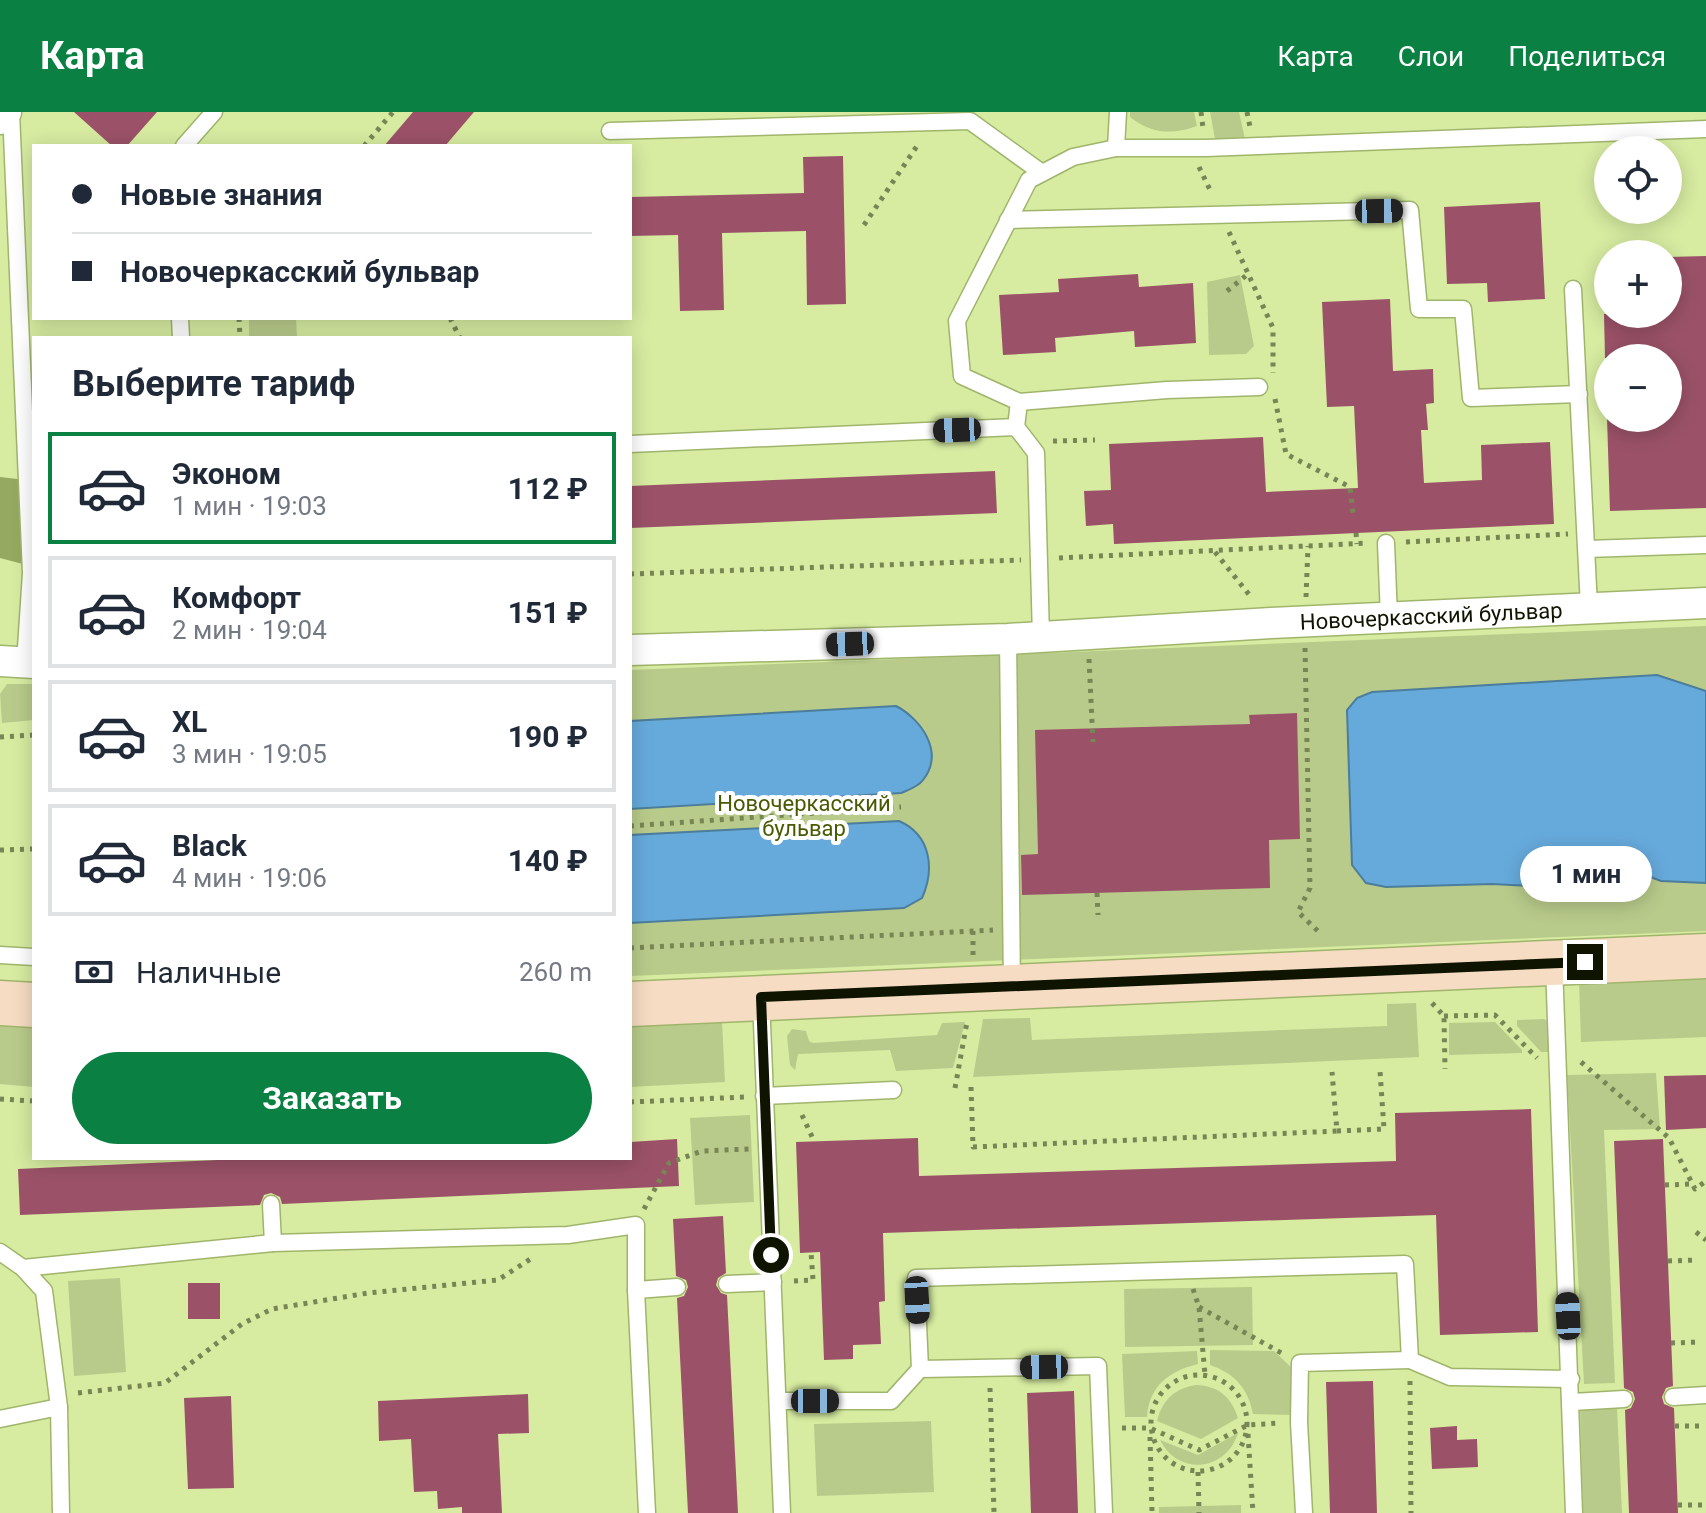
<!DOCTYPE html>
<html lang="ru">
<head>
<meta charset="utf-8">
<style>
	body { margin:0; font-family:Roboto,sans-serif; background:#f2f2f3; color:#1f2937; height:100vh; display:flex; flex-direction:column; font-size:30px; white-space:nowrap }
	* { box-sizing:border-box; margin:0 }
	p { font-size:26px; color:#747a83 }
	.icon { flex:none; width:44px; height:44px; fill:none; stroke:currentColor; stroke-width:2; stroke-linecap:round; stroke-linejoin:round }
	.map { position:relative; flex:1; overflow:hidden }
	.drawer { position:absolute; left:32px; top:224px; width:600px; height:824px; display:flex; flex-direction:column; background:#fff; border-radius:0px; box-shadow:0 4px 20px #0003 }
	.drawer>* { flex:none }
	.guide { position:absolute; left:32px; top:32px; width:600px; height:176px; border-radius:0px; box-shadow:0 4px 20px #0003; display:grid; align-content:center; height:176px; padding:0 40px; background:#fff }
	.tools { position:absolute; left:1594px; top:24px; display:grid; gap:16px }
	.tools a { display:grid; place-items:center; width:88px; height:88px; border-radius:50%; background:#fff; box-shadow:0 4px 20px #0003; font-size:40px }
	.end { position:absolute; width:36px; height:36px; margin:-18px; border:10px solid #0e1400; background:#fff; box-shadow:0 0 0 4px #fff }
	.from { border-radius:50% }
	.bubble { position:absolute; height:56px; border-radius:28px; background:#fff; box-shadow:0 4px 20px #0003; font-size:26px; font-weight:700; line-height:56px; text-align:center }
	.car { position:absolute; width:24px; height:48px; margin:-24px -12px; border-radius:10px; box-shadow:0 0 6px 2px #0007; background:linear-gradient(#222 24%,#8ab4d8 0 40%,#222 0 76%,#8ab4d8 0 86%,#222 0) }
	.guide b { display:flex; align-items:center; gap:28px; height:76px; font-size:30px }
	.guide b+b { border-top:2px solid #e0e1e3 }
	.guide i { width:20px; height:20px; background:#1f2937 }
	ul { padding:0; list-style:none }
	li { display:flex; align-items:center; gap:24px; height:112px; margin:0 16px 12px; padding:0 24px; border:4px solid #e0e1e3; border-radius:0px }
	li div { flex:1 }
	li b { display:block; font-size:30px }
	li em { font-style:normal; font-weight:700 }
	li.current { border-color:#0b8043 }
	li>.icon { width:72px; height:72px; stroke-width:1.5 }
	h2 { padding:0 40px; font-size:36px; line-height:96px }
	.pay { display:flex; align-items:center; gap:20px; height:88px; padding:0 40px; font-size:30px }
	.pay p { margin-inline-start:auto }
	.primary-button { display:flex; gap:16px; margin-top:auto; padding:16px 40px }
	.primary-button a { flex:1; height:92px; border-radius:48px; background:#0b8043; color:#fff; font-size:32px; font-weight:700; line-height:92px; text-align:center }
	header { display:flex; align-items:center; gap:48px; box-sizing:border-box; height:112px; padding:0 40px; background:#0b8043; color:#fff }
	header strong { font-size:38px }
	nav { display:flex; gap:44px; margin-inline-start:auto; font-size:28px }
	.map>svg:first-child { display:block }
</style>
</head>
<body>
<header>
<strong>Карта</strong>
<nav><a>Карта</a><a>Слои</a><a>Поделиться</a></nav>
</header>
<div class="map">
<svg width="1706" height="1401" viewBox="0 0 1706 1401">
	<rect width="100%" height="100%" fill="#d7eca1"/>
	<g fill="#b9cb8b">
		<path d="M1130 0H1194L1197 14C1172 23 1151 22 1130 5Z"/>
		<polygon points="1210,0 1239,0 1245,27 1215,27"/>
		<polygon points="1240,163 1254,234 1246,242 1209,243 1207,170"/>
		<polygon points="249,206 296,206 297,226 249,226"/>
		<polygon points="1706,514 1706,579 1657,563 1492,772 1530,774 1632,758 1661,769 1706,771 1706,819 630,864 630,558"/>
		<polygon points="7,572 34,572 34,608 2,611 0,582"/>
		<polygon points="1706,864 1706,925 1581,930 1579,869"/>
		<polygon points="1416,891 1419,945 973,965 983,907 1030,906 1032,928 1387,914 1387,892"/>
		<polygon points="1544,907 1549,910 1553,940 1541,940 1517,914 1517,908"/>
		<polygon points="722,909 725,970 630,975 630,913"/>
		<polygon points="965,910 953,956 896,959 890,938 798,942 795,958 790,953 787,924 792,917 806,919 809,929 813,931 937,923 942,911"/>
		<polygon points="1495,910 1522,938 1522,941 1449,943 1449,911"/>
		<polygon points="0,911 34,913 34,975 0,972"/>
		<polygon points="1656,961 1660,1017 1604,1018 1615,1271 1584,1272 1567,963"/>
		<polygon points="750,1003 754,1090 695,1093 690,1006"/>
		<polygon points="120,1166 126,1260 74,1264 68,1169"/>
		<polygon points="1252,1175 1253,1233 1125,1235 1124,1177"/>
		<path d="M1210 1238 1274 1239 1292 1256 1293 1303 1253 1302C1248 1276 1235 1262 1210 1253Z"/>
		<path d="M1197 1239 1198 1252C1169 1259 1149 1274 1147 1305H1125L1122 1242Z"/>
		<path d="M1196 1273C1219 1274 1231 1285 1238 1306L1201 1327 1157 1309C1162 1288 1175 1276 1196 1273Z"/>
		<polygon points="1617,1296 1622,1401 1583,1401 1580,1297"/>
		<polygon points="931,1309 934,1380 817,1384 814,1312"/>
		<path d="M1238 1321C1226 1360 1178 1364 1160 1328L1198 1343Z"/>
		<polygon points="1241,1393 1241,1401 1159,1401 1159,1395"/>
	</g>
	<polygon fill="#95a960" points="0,365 34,369 34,455 0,446"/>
	<g fill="#66aadc" stroke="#4c7d9a" stroke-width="2">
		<polygon points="1657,563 1706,579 1706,771 1661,769 1632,758 1530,774 1492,772 1386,775 1366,771 1352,753 1347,598 1357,586 1372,580"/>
		<path d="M896 594C921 607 945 640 923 668 918 675 908 678 901 681L630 697V609Z"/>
		<path d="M899 709C931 723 935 757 922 786L904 796 630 811V723Z"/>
	</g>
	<g fill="#9b5268">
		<polygon points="74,0 157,0 127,34 112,34"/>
		<polygon points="413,0 474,0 445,34 384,34"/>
		<polygon points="843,44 846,192 807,193 806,119 722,121 724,198 680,199 678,123 630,124 630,85 804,81 803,45"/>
		<polygon points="1540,90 1545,187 1488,190 1487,171 1447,172 1444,95"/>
		<polygon points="1706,144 1706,396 1610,399 1607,306 1668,306 1668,246 1605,246 1604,202 1668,202 1668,145"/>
		<polygon points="1138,162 1139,175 1193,171 1196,231 1135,235 1134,219 1055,226 1056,240 1003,243 999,183 1059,180 1058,167"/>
		<polygon points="1390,187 1393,259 1433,257 1434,291 1426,292 1428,318 1421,318 1424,371 1482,368 1481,333 1550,330 1554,412 1114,432 1113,412 1086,414 1084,379 1111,378 1109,332 1263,325 1266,380 1358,376 1354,294 1327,295 1322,190"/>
		<polygon points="995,359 997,401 630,416 630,374"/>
		<polygon points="1297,601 1300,727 1269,728 1270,776 1022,783 1021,743 1038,742 1035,618 1250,612 1249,603"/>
		<polygon points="1706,963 1706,1016 1666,1018 1664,964"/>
		<polygon points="1531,997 1538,1220 1440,1223 1436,1103 883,1121 885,1189 879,1190 881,1232 853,1233 853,1247 824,1248 820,1140 800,1141 796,1030 918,1026 919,1064 1396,1049 1395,1001"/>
		<polygon points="677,1027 679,1074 282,1092 280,1085 271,1081 264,1083 260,1093 20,1103 18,1057 263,1046 630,1046 630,1030"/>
		<polygon points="1663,1027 1673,1274 1666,1276 1662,1285 1664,1292 1674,1296 1678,1401 1629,1401 1625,1298 1631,1296 1635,1287 1633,1280 1624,1276 1614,1029"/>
		<polygon points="723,1104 726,1161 718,1166 716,1173 721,1181 727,1183 738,1401 688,1401 677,1186 684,1184 688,1175 686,1168 676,1164 673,1107"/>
		<rect x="188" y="1171" width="32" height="36"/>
		<polygon points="1373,1269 1377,1401 1330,1401 1326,1270"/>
		<polygon points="1074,1279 1078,1401 1031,1401 1027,1281"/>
		<polygon points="528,1282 529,1321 498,1322 502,1401 462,1401 462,1395 438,1397 437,1379 414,1380 411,1327 379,1329 378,1289"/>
		<polygon points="231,1284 234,1376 188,1377 184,1286"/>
		<polygon points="1457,1314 1457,1328 1477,1327 1478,1355 1432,1357 1430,1316"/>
	</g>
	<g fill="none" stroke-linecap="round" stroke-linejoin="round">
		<g stroke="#a0b56c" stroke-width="19">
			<g id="lane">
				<polyline points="11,0 31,461 25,551"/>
				<polyline points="610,19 970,9 1042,61"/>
				<polyline points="184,34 214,0"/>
				<polyline points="1116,36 1118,0"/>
				<polyline points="1008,108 1410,98 1419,197 1463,197 1471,286 1579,282"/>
				<polyline points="1573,177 1589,495"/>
				<polyline points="180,206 181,226"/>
				<polyline points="1019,290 1167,278 1259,275"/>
				<polyline points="630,332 1016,315"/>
				<polyline points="1386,431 1389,505"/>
				<polyline points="1587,437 1706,433"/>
				<polyline points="1041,525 1036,341 1016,315 1019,290 962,264 957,209 1029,68 1073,45 1116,36 1206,36 1706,17"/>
				<polyline points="1008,527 1012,874"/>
				<polyline points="0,843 34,845"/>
				<polyline points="1554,853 1574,1401"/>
				<polyline points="761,887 782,1401"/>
				<polyline points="764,984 893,978"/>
				<polyline points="271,1092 273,1131"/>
				<polyline points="0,1140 23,1156 44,1179 59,1295 61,1401"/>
				<polyline points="23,1156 273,1131 568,1123 636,1113 636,1178 647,1401"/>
				<polyline points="727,1172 773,1170"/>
				<polyline points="636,1178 677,1175"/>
				<polyline points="920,1257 1098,1254 1104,1401"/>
				<polyline points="1673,1285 1706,1283"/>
				<polyline points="778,1289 891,1289 920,1257 916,1166 1405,1152 1410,1248 1450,1265 1571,1267"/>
				<polyline points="1572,1290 1624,1287"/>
				<polyline points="0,1307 59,1295"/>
				<polyline points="1304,1401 1299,1310 1300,1251 1410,1248"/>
			</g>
		</g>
		<g stroke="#a0b56c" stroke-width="33">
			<g id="street">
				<polyline points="0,7 6,0"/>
				<path id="s1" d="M630 538 1008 527 1271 511 1706 491"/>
				<polyline points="0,549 34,551"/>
			</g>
		</g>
		<g stroke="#a0b56c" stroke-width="47">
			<g id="secondary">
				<polyline points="0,891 34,893"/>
				<polyline points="630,892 1706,844"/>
			</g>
		</g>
		<g stroke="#788655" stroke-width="5" stroke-dasharray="4 6" stroke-linecap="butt">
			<polyline points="1201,0 1203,16"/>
			<polyline points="1247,0 1250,15"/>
			<polyline points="364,34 393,0"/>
			<polyline points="1199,55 1212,82"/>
			<polyline points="864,113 919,31"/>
			<polyline points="1229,120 1273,216 1273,261"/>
			<polyline points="1227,179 1248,162"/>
			<polyline points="239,206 240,226"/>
			<polyline points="450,206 460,226"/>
			<polyline points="1275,287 1286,342 1350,375 1353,401"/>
			<polyline points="1053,329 1095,328"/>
			<polyline points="1356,421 1357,432"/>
			<polyline points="1406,430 1568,422"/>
			<polyline points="1215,440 1251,485"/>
			<polyline points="1059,446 1368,431"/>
			<polyline points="630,462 1021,448"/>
			<polyline points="1306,485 1308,434"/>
			<polyline points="1305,536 1310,776 1298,800 1321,822"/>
			<polyline points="1089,547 1093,630"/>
			<polyline points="0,625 34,623"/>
			<polyline points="630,714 901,695"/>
			<polyline points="0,738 34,737"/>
			<polyline points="1097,781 1098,803"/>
			<polyline points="973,819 973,845"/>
			<polyline points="630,836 993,818"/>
			<polyline points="1432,891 1444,904 1445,957"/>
			<polyline points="1444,904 1495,903 1537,946"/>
			<polyline points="1581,950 1669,1026 1695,1077 1706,1069"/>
			<polyline points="971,975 973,1035 1337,1019 1332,960"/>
			<polyline points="955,976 967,910"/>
			<polyline points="0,987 34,989"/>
			<polyline points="630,990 745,985"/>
			<polyline points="802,1003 814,1029"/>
			<polyline points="1337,1019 1384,1017 1380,959"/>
			<polyline points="1665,1073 1692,1072"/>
			<polyline points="644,1097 669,1051 702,1039 749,1037"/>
			<polyline points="1696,1120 1706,1128"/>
			<polyline points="1668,1149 1697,1148"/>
			<polyline points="794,1169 813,1168 811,1140"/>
			<polyline points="1193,1177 1199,1195 1205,1263"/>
			<polyline points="1199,1195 1285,1243"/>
			<polyline points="1671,1231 1701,1230"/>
			<circle cx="1199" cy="1311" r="48"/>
			<polyline points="1410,1269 1411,1401"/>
			<polyline points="990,1276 994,1401"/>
			<polyline points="78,1281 165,1271 242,1212 272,1197 368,1181 498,1168 532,1146"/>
			<polyline points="1675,1314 1704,1314"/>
			<polyline points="1122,1316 1150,1316 1199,1338 1248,1313 1281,1311"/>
			<polyline points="1248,1322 1253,1401"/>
			<polyline points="1150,1325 1152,1401"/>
			<polyline points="1198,1360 1199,1401"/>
			<polyline points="1678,1393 1706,1393"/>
		</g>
		<use href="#lane" stroke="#fff" stroke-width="16"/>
		<use href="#street" stroke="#fff" stroke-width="30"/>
		<use href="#secondary" stroke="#f6dcc2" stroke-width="44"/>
	</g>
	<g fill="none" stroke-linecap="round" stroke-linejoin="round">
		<polyline stroke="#0e1400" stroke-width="10" points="771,1143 761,885 1585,850"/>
	</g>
	<g text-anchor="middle" stroke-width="8" stroke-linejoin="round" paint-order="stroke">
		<g font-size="22" fill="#0e1400" stroke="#fff">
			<text dy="8" stroke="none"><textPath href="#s1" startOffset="802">Новочеркасский бульвар</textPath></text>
		</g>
		<g font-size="22" fill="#495a02" stroke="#fff">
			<text x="804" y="699">Новочеркасский<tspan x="804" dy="25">бульвар</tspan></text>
		</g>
	</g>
</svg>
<div class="tools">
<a><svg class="icon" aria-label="locate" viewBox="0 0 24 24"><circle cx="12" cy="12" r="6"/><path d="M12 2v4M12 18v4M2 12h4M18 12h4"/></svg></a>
<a>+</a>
<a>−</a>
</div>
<i class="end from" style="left:771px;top:1143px"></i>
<i class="end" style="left:1585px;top:850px"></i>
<div class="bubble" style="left:1520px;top:734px;width:132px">1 мин</div>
<i class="car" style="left:1379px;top:99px;rotate:89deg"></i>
<i class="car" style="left:957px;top:318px;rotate:268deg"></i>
<i class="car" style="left:850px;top:532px;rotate:268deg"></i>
<i class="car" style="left:917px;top:1188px;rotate:177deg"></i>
<i class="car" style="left:1568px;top:1204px;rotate:357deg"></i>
<i class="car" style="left:1044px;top:1255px;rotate:269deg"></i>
<i class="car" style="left:815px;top:1289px;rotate:90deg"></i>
<div class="guide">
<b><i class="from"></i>Новые знания</b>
<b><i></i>Новочеркасский бульвар</b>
</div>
<section class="drawer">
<h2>Выберите тариф</h2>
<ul>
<li class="current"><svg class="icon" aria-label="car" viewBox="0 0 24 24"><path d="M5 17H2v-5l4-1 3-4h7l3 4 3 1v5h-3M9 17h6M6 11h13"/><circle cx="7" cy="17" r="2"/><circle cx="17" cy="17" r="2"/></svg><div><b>Эконом</b><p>1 мин · 19:03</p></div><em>112 ₽</em></li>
<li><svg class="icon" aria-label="car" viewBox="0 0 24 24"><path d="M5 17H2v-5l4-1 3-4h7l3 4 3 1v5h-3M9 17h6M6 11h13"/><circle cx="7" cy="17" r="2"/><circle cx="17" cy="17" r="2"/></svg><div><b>Комфорт</b><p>2 мин · 19:04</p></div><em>151 ₽</em></li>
<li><svg class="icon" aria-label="car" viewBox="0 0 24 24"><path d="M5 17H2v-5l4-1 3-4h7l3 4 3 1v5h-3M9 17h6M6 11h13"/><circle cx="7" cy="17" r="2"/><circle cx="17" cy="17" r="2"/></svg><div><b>XL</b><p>3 мин · 19:05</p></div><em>190 ₽</em></li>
<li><svg class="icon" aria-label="car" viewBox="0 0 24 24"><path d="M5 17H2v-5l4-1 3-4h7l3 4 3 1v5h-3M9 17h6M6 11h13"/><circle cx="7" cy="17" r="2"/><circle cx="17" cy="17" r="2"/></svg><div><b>Black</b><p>4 мин · 19:06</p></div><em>140 ₽</em></li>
</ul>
<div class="pay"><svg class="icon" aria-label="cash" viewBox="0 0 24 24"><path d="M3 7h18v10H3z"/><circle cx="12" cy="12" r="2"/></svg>Наличные<p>260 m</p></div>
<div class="primary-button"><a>Заказать</a></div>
</section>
</div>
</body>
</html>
